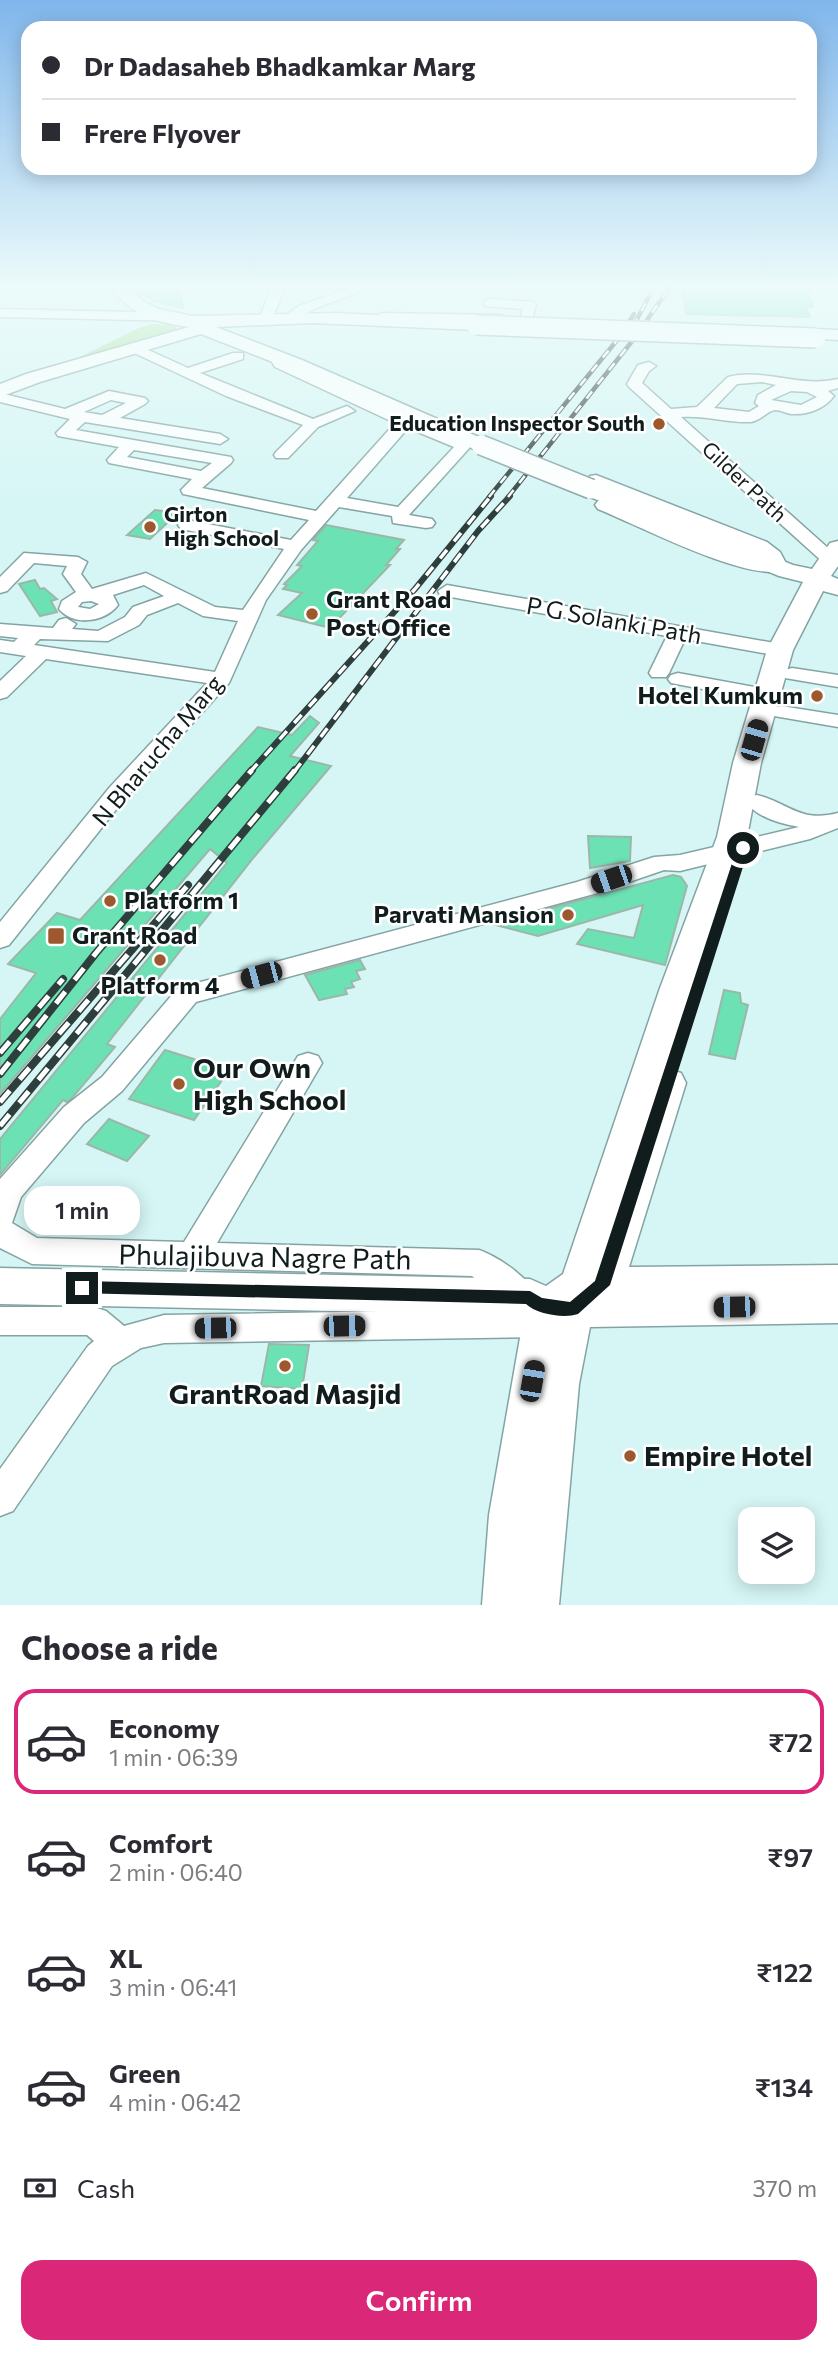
<!DOCTYPE html>
<html lang="en">
<head>
<meta charset="utf-8">
<style>
	body { margin:0; font-family:Commissioner,sans-serif; background:#f7f7f7; color:#2b2b33; height:100vh; display:flex; flex-direction:column; font-size:26px; white-space:nowrap }
	* { box-sizing:border-box; margin:0 }
	p { font-size:23px; color:#7c7c81 }
	.icon { flex:none; width:38px; height:38px; fill:none; stroke:currentColor; stroke-width:2; stroke-linecap:round; stroke-linejoin:round }
	.map { position:relative; height:1605px; overflow:hidden }
	.details { display:flex; flex-direction:column; background:#fff; flex:1 }
	.details>* { flex:none }
	.banner { position:absolute; left:21px; top:21px; width:796px; height:154px; border-radius:21px; box-shadow:0 4px 18px #0003; display:grid; align-content:center; height:154px; padding:0 21px; background:#fff }
	.controls { position:absolute; left:738px; top:1507px; display:grid; gap:14px }
	.controls a { display:grid; place-items:center; width:77px; height:77px; border-radius:14px; background:#fff; box-shadow:0 4px 18px #0003; font-size:35px }
	.end { position:absolute; width:32px; height:32px; margin:-16px; border:9px solid #101d1c; background:#fff; box-shadow:0 0 0 4px #fff }
	.from { border-radius:50% }
	.bubble { position:absolute; height:49px; border-radius:21px; background:#fff; box-shadow:0 4px 18px #0003; font-size:23px; font-weight:600; line-height:49px; text-align:center }
	.car { position:absolute; width:21px; height:42px; margin:-21px -10px; border-radius:9px; box-shadow:0 0 5px 2px #0007; background:linear-gradient(#222 24%,#8ab4d8 0 40%,#222 0 76%,#8ab4d8 0 86%,#222 0) }
	.banner b { display:flex; align-items:center; gap:24px; height:66px; font-size:26px }
	.banner b+b { border-top:2px solid #e1e1e2 }
	.banner i { width:18px; height:18px; background:#2b2b33 }
	ul { padding:0; list-style:none }
	li { display:flex; align-items:center; gap:21px; height:105px; margin:0 14px 10px; padding:0 7px; border:4px solid transparent; border-radius:21px }
	li div { flex:1 }
	li b { display:block; font-size:26px }
	li em { font-style:normal; font-weight:600 }
	li.on { border-color:#db2777 }
	li>.icon { width:63px; height:63px; stroke-width:1.5 }
	h2 { padding:0 21px; font-size:32px; line-height:84px }
	.pay { display:flex; align-items:center; gap:18px; height:77px; padding:0 21px; font-size:26px }
	.pay p { margin-inline-start:auto }
	.button { display:flex; gap:14px; margin-top:auto; padding:14px 21px }
	.button a { flex:1; height:80px; border-radius:21px; background:#db2777; color:#fff; font-size:28px; font-weight:600; line-height:80px; text-align:center }
	.map>svg:first-child { display:block }
</style>
</head>
<body>
<div class="map">
<svg width="838" height="1605" viewBox="0 0 838 1605">
	<rect width="100%" height="100%" fill="#d5f6f5"/>
	<polygon fill="#a4db8e" points="153,324 176,325 177,328 171,334 74,360 139,328"/>
	<g fill="#6ce1b4" stroke="#9cb7aa" stroke-width="2">
		<polygon points="147,287 179,287 183,308 155,301 140,293"/>
		<polygon points="682,287 806,287 813,307 806,307 810,317 686,314"/>
		<polygon points="155,510 178,513 150,539 127,535"/>
		<polygon points="326,525 404,540 396,549 400,549 386,565 390,565 330,628 278,615 302,593 283,589 287,585 284,584 302,566 297,565 318,541 313,540"/>
		<polygon points="35,580 40,589 44,588 57,599 51,601 57,612 40,616 19,584"/>
		<polygon points="310,716 319,723 290,756 331,766 254,857 107,1044 115,1047 72,1098 67,1102 63,1100 0,1175 0,1139 227,863 210,849 0,1094 0,1019 36,973 8,964 57,913 80,920 258,727 292,735"/>
		<polygon points="588,836 631,837 630,861 590,868"/>
		<polygon points="673,875 681,877 687,886 665,965 577,944 588,929 634,938 643,905 538,936 492,924"/>
		<polygon points="360,960 365,969 356,971 360,979 351,982 354,987 345,989 347,994 319,1000 305,975"/>
		<polygon points="724,990 740,993 741,1003 748,1005 735,1059 709,1054"/>
		<polygon points="165,1050 229,1070 194,1120 129,1099"/>
		<polygon points="109,1119 149,1136 127,1161 87,1144"/>
		<polygon points="269,1344 309,1345 302,1389 261,1386"/>
	</g>
	<g fill="none" stroke-linecap="round" stroke-linejoin="round">
		<g stroke="#84a4a3" stroke-width="3">
			<g id="minor">
				<path d="M114 287H144C138 293 123 294 114 292Z"/>
				<polygon points="272,287 285,287 271,322 261,322 259,319"/>
				<polygon points="353,287 373,287 319,307 289,322 282,318 299,306"/>
				<polygon points="490,299 534,302 536,305 531,323 521,323 522,309 485,306 483,303"/>
				<polygon points="0,309 180,313 187,317 180,321 0,317"/>
				<polygon points="382,313 501,315 508,319 501,323 377,320 375,317"/>
				<polygon points="135,344 188,368 233,353 243,353 243,359 200,373 313,419 347,406 355,411 318,427 288,458 276,458 274,455 276,452 303,425 226,396 130,351 128,348"/>
				<path d="M277 355 285 361 410 419 470 442 472 445 409 515 432 519 435 523 432 527 426 528 393 523 392 516 339 507 301 550 266 600 229 683 126 797 9 945 0 948V922L110 787 207 683 46 659 7 697 0 699V681L26 656 0 652V640L14 642 18 638 0 636V624L53 628 59 620 66 618 76 624 72 629 98 631 125 617 133 607 164 596 144 585 113 595 118 605C105 622 74 627 59 609L62 601 76 592 63 574 67 566 34 563 7 591 0 593V577L24 553 78 557 87 562 81 574 92 589 146 573 215 607 243 610 284 549 181 529 178 525 181 521 187 520 291 540 309 520 183 494 181 490 192 479 109 463 107 460 119 447 58 436 56 433 70 419 0 402V393L65 409 109 391 145 398 148 401 145 404 120 418 220 434 228 439 220 444 85 422 76 430 231 457 233 460 231 463 202 488 316 511 395 423 275 367 270 359ZM111 400 126 403 102 415 84 412ZM408 428 454 447 398 507 347 498ZM134 450 212 463 201 471 127 457ZM91 601 99 604 90 609 78 607 82 602ZM178 603 203 616 238 621 215 672 34 645 40 639 108 641 139 625 147 615Z"/>
				<path d="M649 362 656 366 649 371 642 383 671 409 697 407 728 377C766 368 800 388 838 379V388L828 391 834 396C824 409 808 415 791 414 786 413 780 410 775 410 767 411 760 421 751 422 728 423 705 415 681 417L837 556V564H825L629 387 627 384 638 365ZM762 382 776 385 758 395 755 403 759 406 749 412 714 408 737 384ZM791 391 807 392 817 397 801 405 771 400Z"/>
				<path d="M596 475 767 542 780 552 788 567 785 571C744 581 640 526 598 509L595 505 598 501H610L738 555 767 560 755 550 590 484 588 480 590 476Z"/>
				<polygon points="447,585 780,644 787,646 790,650 787,654 780,656 685,639 669,673 666,677 652,677 649,673 667,636 440,595 438,591"/>
				<polygon points="792,668 838,675 838,687 785,678 782,674 785,670"/>
				<polygon points="678,673 765,689 772,691 775,695 772,699 765,701 671,683 668,679 671,675"/>
				<polygon points="781,706 838,715 838,727 774,716 770,712 774,708"/>
				<path d="M757 795C789 803 800 823 838 813V828L810 839 680 871 664 870 594 894 196 1002 122 1091 84 1123 21 1197 12 1223 37 1238 184 1242 298 1056 308 1053 318 1056 322 1063 217 1243 479 1250C499 1257 529 1278 538 1297L533 1307 527 1309H542L554 1313 558 1323 554 1333 542 1337 164 1343 141 1348 112 1366 13 1511 0 1516V1469L88 1346 94 1341 87 1335H0V1307H94L106 1311 124 1326 164 1315 518 1309 511 1307 472 1276 32 1264 0 1248V1179L64 1107 102 1077 178 988 577 882 654 857 680 855 799 827C782 824 756 817 746 802L749 797Z"/>
			</g>
		</g>
		<g stroke="#84a4a3" stroke-width="3">
			<g id="major">
				<path d="M111 287H128L143 301 159 309 192 316 337 313 482 321 485 325 482 329 476 330 313 323 216 327 302 360 488 441 491 445 488 449H474L288 368 201 334 40 382 0 397V384L26 374 189 327C158 323 129 314 111 287Z"/>
				<polygon points="814,329 838,330 838,340 808,338 805,334"/>
				<polygon points="591,482 793,565 812,569 830,543 838,541 838,566 831,576 838,579 838,595 823,591 793,650 761,763 747,837 669,1069 681,1073 686,1083 629,1267 838,1265 838,1323 590,1327 579,1384 559,1605 482,1605 489,1515 524,1315 0,1304 0,1268 530,1279 546,1286 563,1274 660,988 717,837 733,763 767,650 803,582 779,576 583,494 580,489 583,484"/>
			</g>
		</g>
		<use href="#minor" fill="#fff" fill-rule="evenodd"/>
		<use href="#major" fill="#fff" fill-rule="evenodd"/>
		<g stroke="#2e3e3d" stroke-width="4.5">
			<g id="rail-far2">
				<polyline points="633,327 654,287"/>
				<polyline points="489,497 618,339 634,314"/>
				<polyline points="508,497 633,340 670,287"/>
			</g>
		</g>
		<g stroke="#2e3e3d" stroke-width="6">
			<g id="rail-far1">
				<polyline points="250,772 415,589 491,496"/>
				<polyline points="294,772 478,531 510,496"/>
			</g>
		</g>
		<g stroke="#2e3e3d" stroke-width="8">
			<g id="rail">
				<polyline points="0,1053 63,979"/>
				<polyline points="0,1074 96,953 252,770"/>
				<polyline points="0,1102 188,885"/>
				<polyline points="0,1126 295,770"/>
			</g>
		</g>
		<use href="#rail-far2" stroke="#fff" stroke-width="2.5" stroke-dasharray="9" stroke-linecap="butt"/>
		<use href="#rail-far1" stroke="#fff" stroke-width="3.5" stroke-dasharray="11" stroke-linecap="butt"/>
		<use href="#rail" stroke="#fff" stroke-width="5" stroke-dasharray="15" stroke-linecap="butt"/>
		<g stroke="#84a4a3" stroke-width="22" stroke-linecap="butt">
			<g id="major-bridge">
				<polyline points="476,325 816,338"/>
				<polyline points="481,445 591,489"/>
			</g>
		</g>
		<use href="#major-bridge" stroke="#fff" stroke-width="19"/>
	</g>
	<linearGradient id="sky" x2="0" y2="1"><stop stop-color="#80b6ec"/><stop offset="0.56" stop-color="#ecfbfa"/><stop offset="1" stop-color="#ecfbfa" stop-opacity="0"/></linearGradient>
	<rect width="838" height="512" fill="url(#sky)"/>
	<path fill="#101d1c" d="M743 845 749 848 610 1285 578 1314C564 1319 536 1314 526 1304L76 1293 74 1288 76 1283 82 1281 530 1291 542 1298 570 1302 595 1281 737 848Z"/>
	<g fill="#9e582d" stroke="#fff" stroke-width="2.5">
		<circle cx="659" cy="424" r="7"/>
		<circle cx="150" cy="527" r="7"/>
		<circle cx="312" cy="614" r="7"/>
		<circle cx="817" cy="696" r="7"/>
		<circle cx="110" cy="901" r="7"/>
		<circle cx="568" cy="915" r="7"/>
		<rect x="47" y="927" width="18" height="18" rx="3.5"/>
		<circle cx="160" cy="960" r="7"/>
		<circle cx="179" cy="1084" r="7"/>
		<circle cx="285" cy="1366" r="7"/>
		<circle cx="630" cy="1456" r="7"/>
	</g>
	<g text-anchor="middle" stroke-width="5" stroke-linejoin="round" paint-order="stroke">
		<g font-size="21" font-weight="bold" fill="#101d1c" stroke="#fff" text-anchor="end">
			<text x="645" y="431">Education Inspector South</text>
			<text x="164" y="522" text-anchor="start">Girton<tspan x="164" dy="24">High School</tspan></text>
		</g>
		<g font-size="21" fill="#101d1c" stroke="#fff">
			<text transform="translate(744 482) rotate(43)" y="7">Gilder Path</text>
		</g>
		<g font-size="24" font-weight="bold" fill="#101d1c" stroke="#fff" text-anchor="start">
			<text x="326" y="608">Grant Road<tspan x="326" dy="28">Post Office</tspan></text>
			<text x="803" y="704" text-anchor="end">Hotel Kumkum</text>
			<text x="124" y="909">Platform 1</text>
			<text x="554" y="923" text-anchor="end">Parvati Mansion</text>
			<text x="72" y="944">Grant Road</text>
			<text x="160" y="994" text-anchor="middle">Platform 4</text>
		</g>
		<g font-size="24" fill="#101d1c" stroke="#fff">
			<text transform="translate(614 621) rotate(10)" y="8">P G Solanki Path</text>
			<text transform="translate(158 751) rotate(-50)" y="8">N Bharucha Marg</text>
		</g>
		<g font-size="28" font-weight="bold" fill="#101d1c" stroke="#fff" text-anchor="start">
			<text x="193" y="1078">Our Own<tspan x="193" dy="32">High School</tspan></text>
			<text x="285" y="1404" text-anchor="middle">GrantRoad Masjid</text>
			<text x="644" y="1466">Empire Hotel</text>
		</g>
		<g font-size="28" fill="#101d1c" stroke="#fff">
			<text transform="translate(265 1257) rotate(1)" y="10">Phulajibuva Nagre Path</text>
		</g>
	</g>
</svg>
<div class="controls">
<a><svg class="icon" aria-label="layers" viewBox="0 0 24 24"><path d="M12 4l9 5-9 5-9-5zM3 14l9 5 9-5"/></svg></a>
</div>
<i class="end from" style="left:743px;top:848px"></i>
<i class="end" style="left:82px;top:1288px"></i>
<div class="bubble" style="left:24px;top:1186px;width:116px">1 min</div>
<i class="car" style="left:754px;top:740px;rotate:16deg"></i>
<i class="car" style="left:611px;top:879px;rotate:251deg"></i>
<i class="car" style="left:261px;top:975px;rotate:255deg"></i>
<i class="car" style="left:734px;top:1307px;rotate:269deg"></i>
<i class="car" style="left:344px;top:1326px;rotate:89deg"></i>
<i class="car" style="left:215px;top:1328px;rotate:269deg"></i>
<i class="car" style="left:532px;top:1381px;rotate:10deg"></i>
<div class="banner">
<b><i class="from"></i>Dr Dadasaheb Bhadkamkar Marg</b>
<b><i></i>Frere Flyover</b>
</div>
</div>
<section class="details">
<h2>Choose a ride</h2>
<ul>
<li class="on"><svg class="icon" aria-label="car" viewBox="0 0 24 24"><path d="M5 17H2v-5l4-1 3-4h7l3 4 3 1v5h-3M9 17h6M6 11h13"/><circle cx="7" cy="17" r="2"/><circle cx="17" cy="17" r="2"/></svg><div><b>Economy</b><p>1 min · 06:39</p></div><em>₹72</em></li>
<li><svg class="icon" aria-label="car" viewBox="0 0 24 24"><path d="M5 17H2v-5l4-1 3-4h7l3 4 3 1v5h-3M9 17h6M6 11h13"/><circle cx="7" cy="17" r="2"/><circle cx="17" cy="17" r="2"/></svg><div><b>Comfort</b><p>2 min · 06:40</p></div><em>₹97</em></li>
<li><svg class="icon" aria-label="car" viewBox="0 0 24 24"><path d="M5 17H2v-5l4-1 3-4h7l3 4 3 1v5h-3M9 17h6M6 11h13"/><circle cx="7" cy="17" r="2"/><circle cx="17" cy="17" r="2"/></svg><div><b>XL</b><p>3 min · 06:41</p></div><em>₹122</em></li>
<li><svg class="icon" aria-label="car" viewBox="0 0 24 24"><path d="M5 17H2v-5l4-1 3-4h7l3 4 3 1v5h-3M9 17h6M6 11h13"/><circle cx="7" cy="17" r="2"/><circle cx="17" cy="17" r="2"/></svg><div><b>Green</b><p>4 min · 06:42</p></div><em>₹134</em></li>
</ul>
<div class="pay"><svg class="icon" aria-label="cash" viewBox="0 0 24 24"><path d="M3 7h18v10H3z"/><circle cx="12" cy="12" r="2"/></svg>Cash<p>370 m</p></div>
<div class="button"><a>Confirm</a></div>
</section>
</body>
</html>
